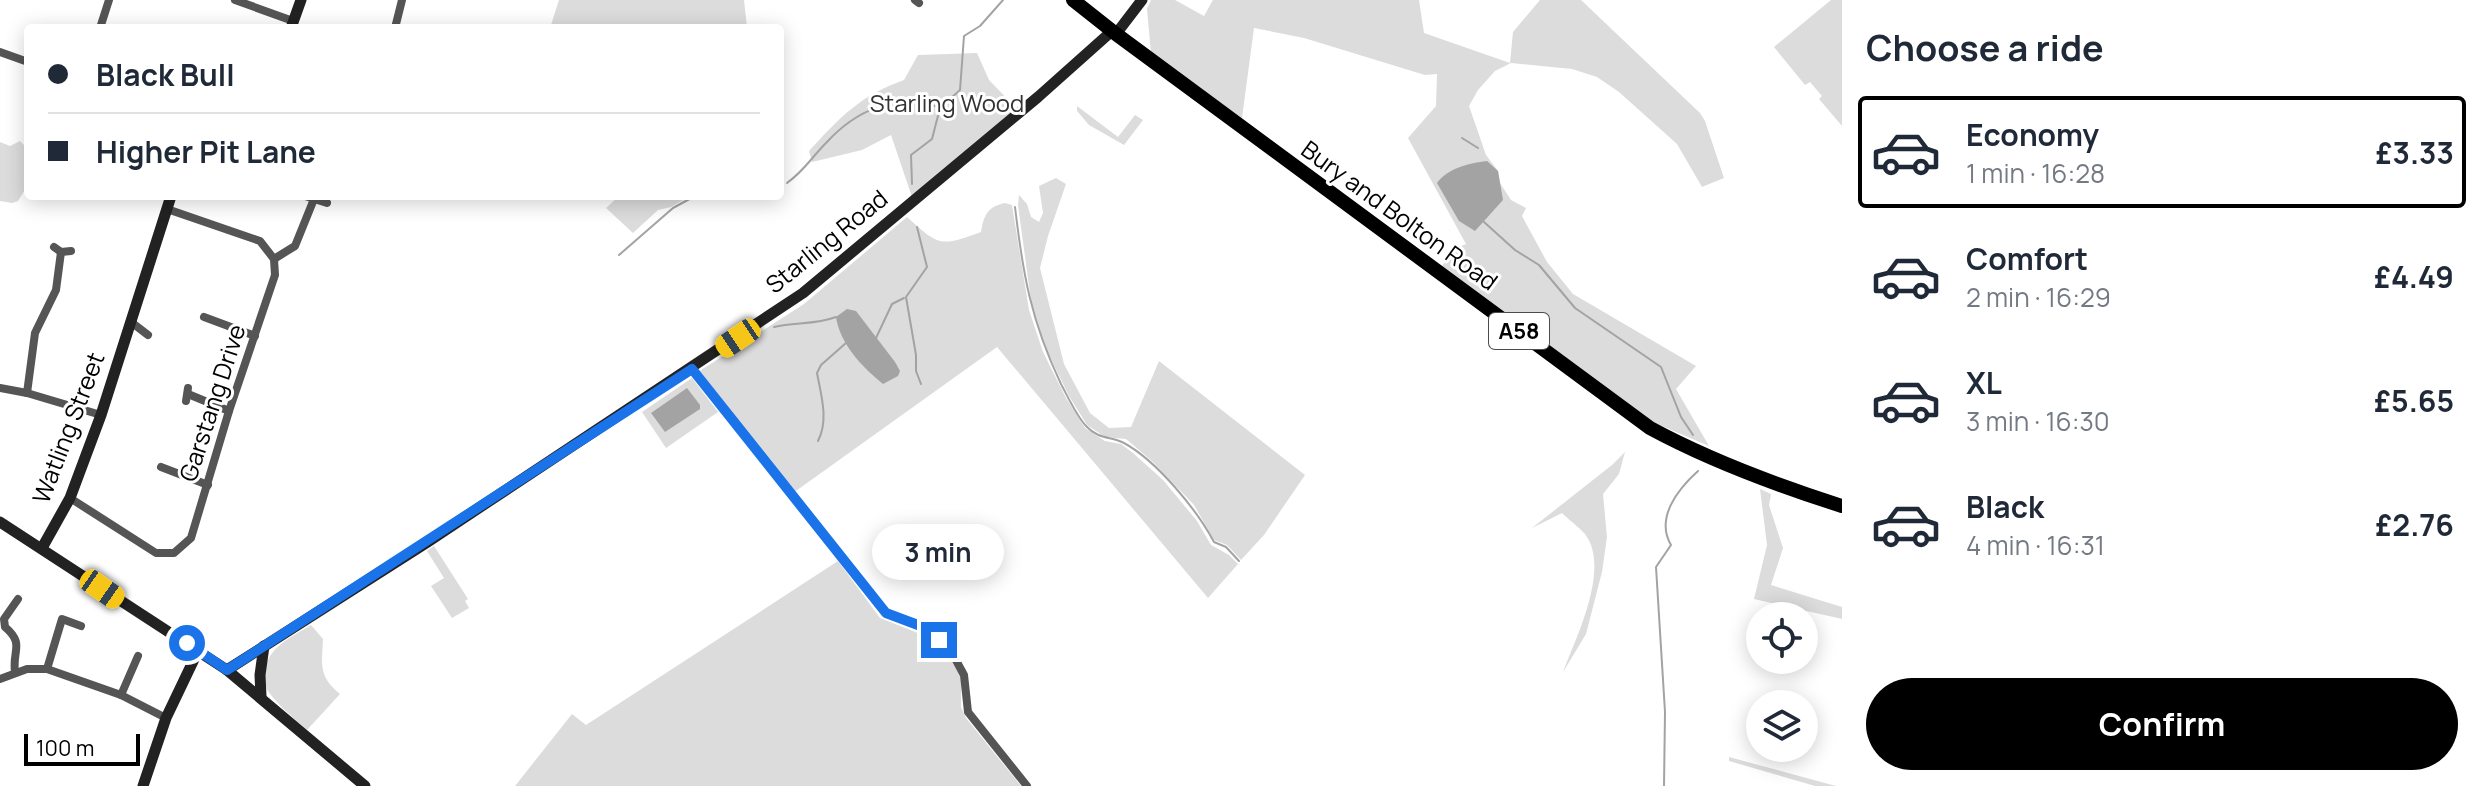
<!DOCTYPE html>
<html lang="en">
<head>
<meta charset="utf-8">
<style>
	body { margin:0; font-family:Manrope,sans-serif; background:#f6f6f7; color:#1f2937; height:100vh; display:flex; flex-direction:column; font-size:30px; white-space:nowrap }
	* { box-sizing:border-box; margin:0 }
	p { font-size:26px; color:#747a83 }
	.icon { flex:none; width:44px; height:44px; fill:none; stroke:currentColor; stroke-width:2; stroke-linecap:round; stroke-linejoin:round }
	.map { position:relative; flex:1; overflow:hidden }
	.drawer { display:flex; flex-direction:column; background:#fff; width:640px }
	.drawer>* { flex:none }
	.hud { position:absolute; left:24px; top:24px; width:760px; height:176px; border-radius:8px; box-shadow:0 4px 20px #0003; display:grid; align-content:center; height:176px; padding:0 24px; background:#fff }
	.fabs { position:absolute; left:1746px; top:602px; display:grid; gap:16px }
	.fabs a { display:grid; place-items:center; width:72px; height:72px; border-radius:50%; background:#fff; box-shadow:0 4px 20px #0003; font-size:40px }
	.scale { position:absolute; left:24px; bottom:20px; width:116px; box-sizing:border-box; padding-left:8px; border:4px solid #000; border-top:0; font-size:22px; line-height:28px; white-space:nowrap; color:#000; -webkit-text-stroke:6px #fff; paint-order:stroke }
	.end { position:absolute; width:36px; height:36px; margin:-18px; border:10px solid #1a73e8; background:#fff; box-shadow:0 0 0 4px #fff }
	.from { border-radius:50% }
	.bubble { position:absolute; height:56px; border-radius:28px; background:#fff; box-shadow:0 4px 20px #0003; font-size:26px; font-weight:700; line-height:56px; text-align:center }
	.car { position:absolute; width:24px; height:48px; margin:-24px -12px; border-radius:10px; box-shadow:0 0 6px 2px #0007; background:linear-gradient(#f5c518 24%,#345 0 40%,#f5c518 0 76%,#345 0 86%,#f5c518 0) }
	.hud b { display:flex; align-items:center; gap:28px; height:76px; font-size:30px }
	.hud b+b { border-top:2px solid #e0e1e3 }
	.hud i { width:20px; height:20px; background:#1f2937 }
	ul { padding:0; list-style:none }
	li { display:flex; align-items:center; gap:24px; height:112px; margin:0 16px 12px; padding:0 8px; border:4px solid transparent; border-radius:8px }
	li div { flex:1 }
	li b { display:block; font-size:30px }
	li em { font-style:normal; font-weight:700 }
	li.on { border-color:#000 }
	li>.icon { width:72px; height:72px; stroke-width:1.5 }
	h2 { padding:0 24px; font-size:36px; line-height:96px }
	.cta { display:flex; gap:16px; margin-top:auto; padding:16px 24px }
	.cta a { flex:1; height:92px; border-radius:48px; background:#000; color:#fff; font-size:32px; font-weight:700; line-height:92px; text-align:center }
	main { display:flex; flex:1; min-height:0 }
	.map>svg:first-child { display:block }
</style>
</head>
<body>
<main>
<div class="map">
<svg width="1842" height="786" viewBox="0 0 1842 786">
	<rect width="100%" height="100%" fill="#fff"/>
	<g fill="#dcdcdc">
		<polygon points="559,0 744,0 747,28 550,28"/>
		<polygon points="1151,0 1175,0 1204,16 1213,0 1419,0 1424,33 1510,63 1513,32 1540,0 1581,0 1700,113 1705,121 1724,178 1702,187 1677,144 1619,92 1597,77 1572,69 1511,63 1495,71 1478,90 1469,106 1486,155 1498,171 1500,183 1511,200 1526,208 1522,216 1547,262 1573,294 1696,366 1676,389 1709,446 1655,423 1442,266 1454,249 1466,244 1408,138 1436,106 1437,74 1425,75 1304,38 1254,28 1242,118 1151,53 1147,9"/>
		<polygon points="1831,0 1842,0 1842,126 1819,99 1822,96 1810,82 1805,85 1774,47"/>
		<path d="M977 53 989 80 1017 109 912 197 891 135 862 150 812 162 809 151C840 117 861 95 904 80L918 55Z"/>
		<polygon points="1077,106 1118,137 1135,115 1143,120 1124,145 1089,125 1077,111"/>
		<polygon points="20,141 28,149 28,185 18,201 12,203 0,201 0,142 10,146"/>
		<polygon points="1056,178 1066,184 1048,236 1040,268 1064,364 1090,413 1109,428 1131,427 1159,361 1305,475 1264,535 1241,560 1227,545 1214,540 1194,505 1153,462 1126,439 1105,437 1087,425 1069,396 1046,349 1032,308 1018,205 1019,195 1027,204 1031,217 1039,222 1043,213 1039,186"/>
		<polygon points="619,196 690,196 671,207 658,210 633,233 606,208"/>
		<path d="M1005 203 1012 205 1029 310 1043 352 1066 398 1085 428 1105 441 1121 444 1133 453 1163 480 1197 521 1211 545 1229 555 1238 564 1208 598 997 347 793 493 698 372 804 304 907 217C939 246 940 247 981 232 984 215 987 207 1005 203Z"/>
		<polygon points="692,378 718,412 666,448 642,412"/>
		<path d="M1625 452 1619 474 1603 494 1607 537 1602 572 1586 634 1563 672C1576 638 1611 568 1585 534 1579 527 1569 520 1562 513L1532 528 1612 465Z"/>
		<polygon points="1760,489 1771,494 1769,505 1783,548 1771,585 1842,607 1842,619 1754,599 1767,545"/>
		<polygon points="434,546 468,599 465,601 469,608 452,618 431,586 444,578 427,551"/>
		<polygon points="838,561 880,618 928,637 945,652 961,676 961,707 966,718 1021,786 515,786 572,714 586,725"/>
		<path d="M311 625 323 639C322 665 318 676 340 694L307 730C295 719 281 708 271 695 266 690 266 685 265 678 263 649 290 638 311 625Z"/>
		<polygon points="1729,757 1836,786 1815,786 1729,761"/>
	</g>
	<g fill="#a3a3a3">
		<path d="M1487 161 1498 171 1503 200 1475 231 1459 221 1437 183C1448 168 1469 163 1487 161Z"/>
		<path d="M847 309 856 311 895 362 900 371 898 376 883 384C862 367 840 344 836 317Z"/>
		<polygon points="687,388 700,405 700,409 665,432 651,413"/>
	</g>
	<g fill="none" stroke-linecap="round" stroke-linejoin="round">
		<g stroke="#a3a3a3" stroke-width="2">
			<polyline points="1462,138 1478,148"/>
			<path d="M787 183C805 170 811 158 826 143 855 111 896 92 938 107"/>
			<polyline points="912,184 911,155 932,139 940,108 960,90 964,36 980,26 1003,0"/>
			<path d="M1015 207C1023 275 1031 321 1061 384 1068 397 1076 415 1086 426 1099 440 1111 436 1124 443 1157 461 1197 510 1214 542L1226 547 1239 561"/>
			<polyline points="1484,222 1515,250 1539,265 1575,308 1661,367 1681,417 1693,435"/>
			<polyline points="917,227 927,267 906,297 916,355 916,371 921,384"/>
			<polyline points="619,255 673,208 695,196"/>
			<path d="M774 327C795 322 815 325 836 317"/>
			<polyline points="876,338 892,304 904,298"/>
			<path d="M818 441C829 420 821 395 817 373L821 365 846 343"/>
			<path d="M1664 786 1665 712 1656 567 1671 545C1655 518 1678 489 1698 471"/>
		</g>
		<g stroke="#555" stroke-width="8">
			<polyline points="235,0 293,21"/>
			<polyline points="915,0 919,3"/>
			<polyline points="100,28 109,0"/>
			<polyline points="395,28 402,0"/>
			<polyline points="0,52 28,62"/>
			<polyline points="305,196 327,203"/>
			<polyline points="54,247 61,252 71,251"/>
			<polyline points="274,259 295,246 314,199"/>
			<polyline points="204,317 255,336"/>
			<polyline points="131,322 148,335"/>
			<polyline points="692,369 886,613 926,628 952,653 964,675 968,712 1027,786"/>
			<polyline points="0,388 27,393 101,415"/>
			<polyline points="27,393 35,333 56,290 61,252"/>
			<polyline points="188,394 229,411"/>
			<polyline points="186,401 188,388"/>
			<polyline points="161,467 208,485"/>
			<polyline points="70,498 156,553 174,553 191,538 229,411 275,275 274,259 260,241 167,209"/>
			<polyline points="47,669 62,619 81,626"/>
			<path d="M15 672C12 650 25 644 5 627L4 619 18 599"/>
			<polyline points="0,679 27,669 47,669 121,695 166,718"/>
			<polyline points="121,695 138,656"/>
		</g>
		<g stroke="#222" stroke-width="11">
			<polyline points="291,28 301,0"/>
			<polyline points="1116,34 1142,0"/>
			<polyline points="0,522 227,670 365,786"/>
			<polyline points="42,548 70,498 101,415 171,196"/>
			<polyline points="227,670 429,541 803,293 1038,97 1112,31"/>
			<polyline points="261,696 260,675 264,646"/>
			<polyline points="143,786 166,718 198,651"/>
		</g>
		<path stroke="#000" stroke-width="14" d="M1073 0 1116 34 1650 428C1711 461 1776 485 1842 506"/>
	</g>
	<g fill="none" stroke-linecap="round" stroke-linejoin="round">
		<polyline stroke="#1a73e8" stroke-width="10" points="187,643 227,670 692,369 886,613 926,628 939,640"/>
	</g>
	<g text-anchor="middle" stroke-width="6" stroke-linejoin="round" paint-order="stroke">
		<rect fill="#fff" stroke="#4c4c4c" stroke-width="2" x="1489" y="313" width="60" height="36" rx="6"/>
		<g font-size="22" font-weight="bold" fill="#000">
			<text x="1519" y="339">A58</text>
		</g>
		<g font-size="24" fill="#333" stroke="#fff">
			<text x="947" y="112">Starling Wood</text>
		</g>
		<g font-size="24" fill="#000" stroke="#fff">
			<text transform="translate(1399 216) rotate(36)" y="8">Bury and Bolton Road</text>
			<text transform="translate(827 242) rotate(-39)" y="8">Starling Road</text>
			<text transform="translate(213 403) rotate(-72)" y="8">Garstang Drive</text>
			<text transform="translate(69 428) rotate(-69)" y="8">Watling Street</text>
		</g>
	</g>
</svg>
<div class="fabs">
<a><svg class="icon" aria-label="locate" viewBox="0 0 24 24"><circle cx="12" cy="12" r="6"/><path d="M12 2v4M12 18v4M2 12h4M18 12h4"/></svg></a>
<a><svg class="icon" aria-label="layers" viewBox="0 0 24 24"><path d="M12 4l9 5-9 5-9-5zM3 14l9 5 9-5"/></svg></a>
</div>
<div class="scale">100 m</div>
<i class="end from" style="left:187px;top:643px"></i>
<i class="end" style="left:939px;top:640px"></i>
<div class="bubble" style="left:872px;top:524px;width:132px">3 min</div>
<i class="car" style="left:738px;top:338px;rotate:236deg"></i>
<i class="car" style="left:102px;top:589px;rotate:125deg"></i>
<div class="hud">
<b><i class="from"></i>Black Bull</b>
<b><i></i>Higher Pit Lane</b>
</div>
</div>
<section class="drawer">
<h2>Choose a ride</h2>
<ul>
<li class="on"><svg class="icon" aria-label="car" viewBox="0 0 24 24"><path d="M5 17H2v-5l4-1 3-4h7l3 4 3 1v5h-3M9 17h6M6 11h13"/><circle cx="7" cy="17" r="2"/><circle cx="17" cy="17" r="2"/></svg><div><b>Economy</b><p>1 min · 16:28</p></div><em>£3.33</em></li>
<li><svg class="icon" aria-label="car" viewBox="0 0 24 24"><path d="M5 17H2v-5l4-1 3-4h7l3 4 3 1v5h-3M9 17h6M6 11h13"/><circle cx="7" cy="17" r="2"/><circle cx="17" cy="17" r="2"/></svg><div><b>Comfort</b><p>2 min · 16:29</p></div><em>£4.49</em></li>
<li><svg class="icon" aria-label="car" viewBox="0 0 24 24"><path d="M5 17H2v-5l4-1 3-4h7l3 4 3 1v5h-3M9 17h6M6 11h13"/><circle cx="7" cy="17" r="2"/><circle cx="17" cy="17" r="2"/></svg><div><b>XL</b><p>3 min · 16:30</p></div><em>£5.65</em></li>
<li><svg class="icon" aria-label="car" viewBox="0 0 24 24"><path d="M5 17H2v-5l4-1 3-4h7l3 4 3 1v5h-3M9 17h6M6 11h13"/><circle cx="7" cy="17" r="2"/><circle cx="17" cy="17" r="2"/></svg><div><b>Black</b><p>4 min · 16:31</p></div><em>£2.76</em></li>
</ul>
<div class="cta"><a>Confirm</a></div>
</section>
</main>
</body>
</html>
